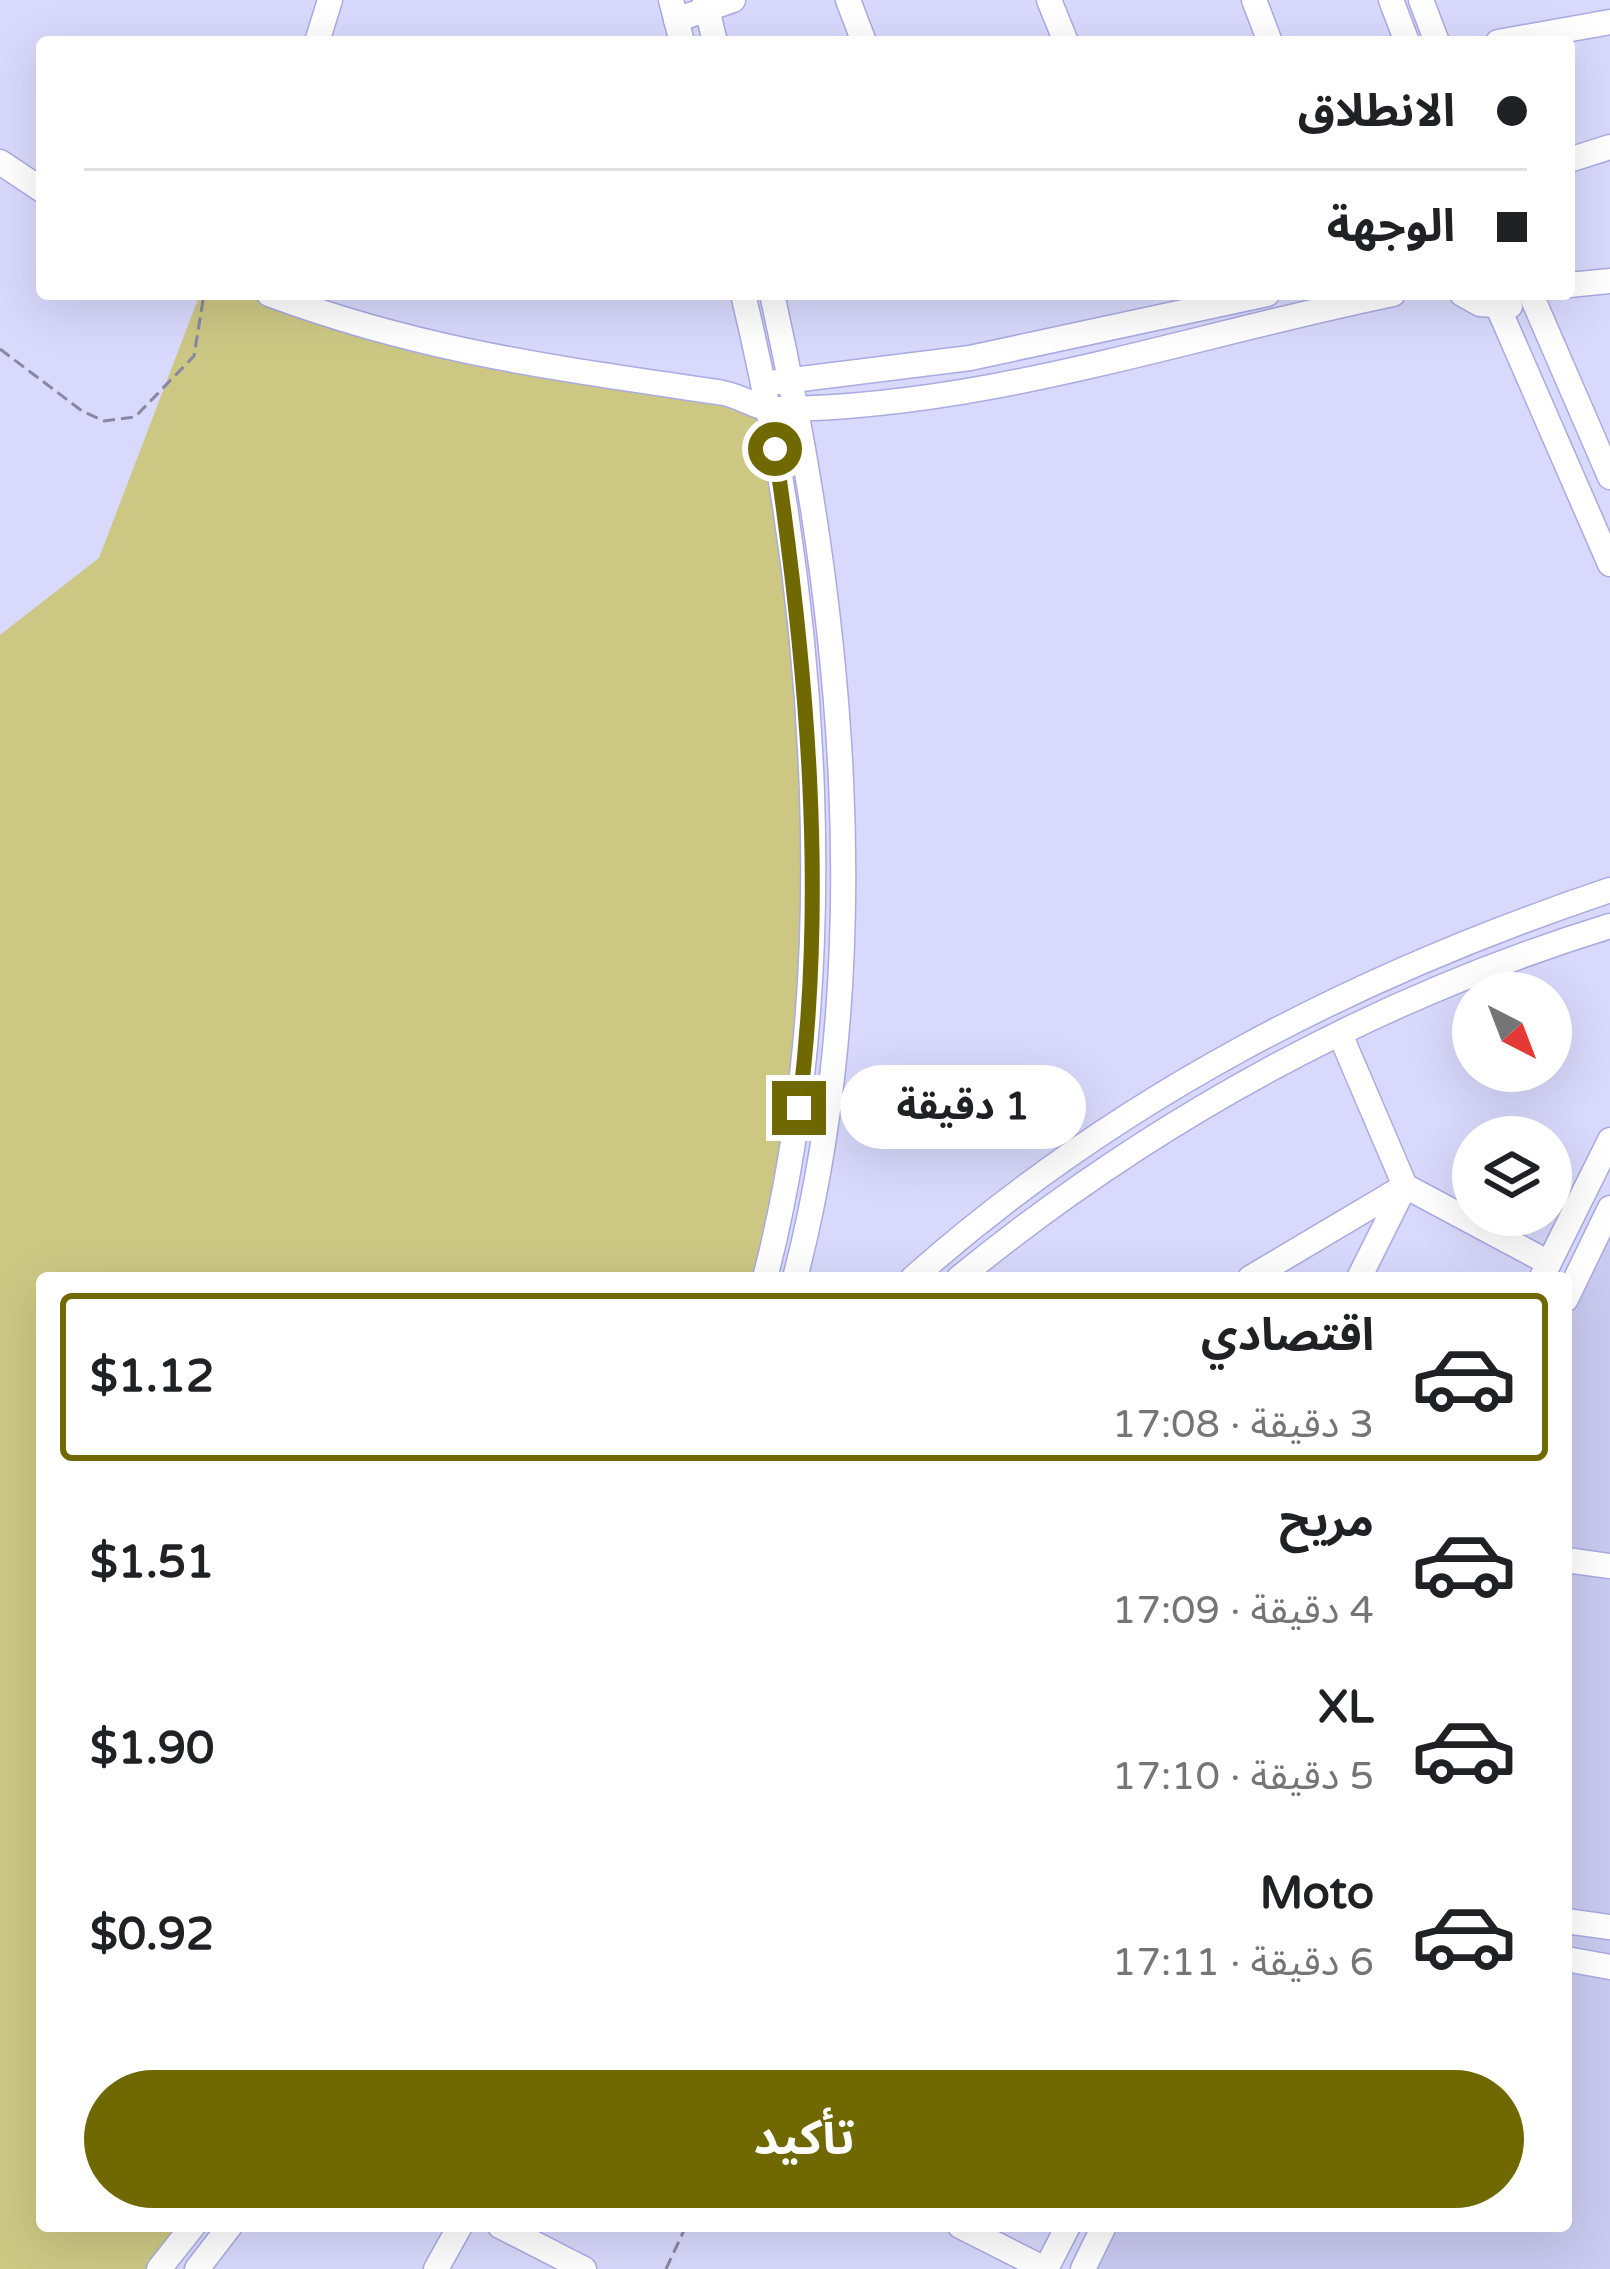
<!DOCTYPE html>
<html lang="ar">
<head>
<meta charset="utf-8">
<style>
	body { margin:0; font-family:"Varela Round","Noto Sans Arabic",sans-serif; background:#f6f6f6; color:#202124; direction:rtl; height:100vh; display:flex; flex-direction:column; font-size:45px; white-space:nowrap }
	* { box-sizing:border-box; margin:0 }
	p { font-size:39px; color:#757577 }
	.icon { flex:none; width:66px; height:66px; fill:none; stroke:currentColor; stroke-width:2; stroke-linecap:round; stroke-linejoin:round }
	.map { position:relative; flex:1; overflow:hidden; direction:ltr }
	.panel { position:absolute; left:36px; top:1272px; width:1536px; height:960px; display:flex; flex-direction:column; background:#fff; border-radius:12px; box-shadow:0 12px 48px #0002; direction:rtl }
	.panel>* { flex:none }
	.guide { position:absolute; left:36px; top:36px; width:1539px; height:264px; border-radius:12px; box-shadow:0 12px 48px #0002; direction:rtl; display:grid; align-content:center; height:264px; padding:0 48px; background:#fff }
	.needle { width:78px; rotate:138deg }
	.buttons { position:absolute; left:1452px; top:972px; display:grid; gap:24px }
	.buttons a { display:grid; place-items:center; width:120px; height:120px; border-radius:50%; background:#fff; box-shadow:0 12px 48px #0002; font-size:60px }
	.end { position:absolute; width:54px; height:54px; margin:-27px; border:15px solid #706902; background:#fff; box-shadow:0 0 0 6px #fff }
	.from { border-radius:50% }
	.bubble { position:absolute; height:84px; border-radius:42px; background:#fff; box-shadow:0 12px 48px #0002; font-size:39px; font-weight:700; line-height:84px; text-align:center; direction:rtl }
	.guide b { display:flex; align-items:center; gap:42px; height:114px; font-size:45px }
	.guide b+b { border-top:3px solid #e0e0e0 }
	.guide i { width:30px; height:30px; background:#202124 }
	ul { padding:21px 0 0; list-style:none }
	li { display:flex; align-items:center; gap:36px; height:168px; margin:0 24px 18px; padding:0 24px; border:6px solid transparent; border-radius:12px }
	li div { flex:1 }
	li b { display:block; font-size:45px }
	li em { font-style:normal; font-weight:700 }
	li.active { border-color:#706902 }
	li>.icon { width:108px; height:108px; stroke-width:1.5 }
	.button { display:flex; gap:24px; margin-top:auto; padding:24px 48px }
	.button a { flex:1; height:138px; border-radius:72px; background:#706902; color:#fff; font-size:48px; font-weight:700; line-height:138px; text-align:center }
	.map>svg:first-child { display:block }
</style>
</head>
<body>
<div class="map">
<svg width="1610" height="2269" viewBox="0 0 1610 2269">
	<rect width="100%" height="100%" fill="#d9d9fd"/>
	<polygon fill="#c9caf0" points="1610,1212 1610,2269 1083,2269 1104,2226 1566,2226 1566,1300"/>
	<polygon fill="#ccc884" points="200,294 269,294 768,409 793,568 811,977 765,1278 42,1278 42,2226 192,2226 159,2269 0,2269 0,635 99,558"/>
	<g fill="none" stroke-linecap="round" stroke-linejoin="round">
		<g stroke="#abaae2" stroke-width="27">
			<g id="minor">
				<polyline points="671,0 682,42"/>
				<polyline points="705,0 715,42"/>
				<polyline points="848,0 864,42"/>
				<polyline points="1049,0 1066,42"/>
				<polyline points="1254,0 1270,42"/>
				<polyline points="1391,0 1407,42"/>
				<polyline points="1421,0 1437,42"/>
				<polyline points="676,20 733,0"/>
				<polyline points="317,42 330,0"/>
				<polyline points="1498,42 1610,22"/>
				<polyline points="1569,160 1610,147"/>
				<polyline points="0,162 42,190"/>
				<polyline points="1569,285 1610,281"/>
				<path d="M269 294C428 353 558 368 723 393 741 396 757 409 775 409 986 408 1188 336 1393 294"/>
				<path d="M743 294C817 601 845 970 765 1278"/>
				<path d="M772 294C843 611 878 960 795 1278"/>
				<polyline points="1462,294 1480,304 1510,306"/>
				<polyline points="1532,297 1610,477"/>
				<polyline points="1498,307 1610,564"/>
				<polyline points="777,382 970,358 1267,294"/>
				<polyline points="1340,1034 1405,1186 1549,1263"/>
				<polyline points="1542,1277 1610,1140"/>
				<path d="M913 1278C1116 1098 1354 976 1610 890"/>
				<path d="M959 1278C1151 1121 1373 999 1610 926"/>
				<polyline points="1250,1278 1405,1186"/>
				<polyline points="1359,1278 1404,1188"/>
				<polyline points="1566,1299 1610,1208"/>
				<polyline points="1566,1560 1610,1566"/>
				<polyline points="1566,1921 1610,1927"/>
				<polyline points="1566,1959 1610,1967"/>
				<polyline points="500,2226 584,2269"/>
				<polyline points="960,2226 1045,2269"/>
				<polyline points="159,2269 193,2226"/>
				<polyline points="197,2269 230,2226"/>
				<polyline points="436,2269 460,2226"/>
				<polyline points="1046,2269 1068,2226"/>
				<polyline points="1083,2269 1104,2226"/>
			</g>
		</g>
		<g stroke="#8888a5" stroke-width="3" stroke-dasharray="12 6" stroke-linecap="butt">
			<polyline points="0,349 82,411 104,421 135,417 194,356 204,294"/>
			<polyline points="666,2269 686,2226"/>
		</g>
		<use href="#minor" stroke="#fff" stroke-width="24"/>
	</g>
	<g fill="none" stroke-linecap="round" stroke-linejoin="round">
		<path stroke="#706902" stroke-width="15" d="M775 449C807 666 827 890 799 1108"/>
	</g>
</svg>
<div class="buttons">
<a><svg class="needle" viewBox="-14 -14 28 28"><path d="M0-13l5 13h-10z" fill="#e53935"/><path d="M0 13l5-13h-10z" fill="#757577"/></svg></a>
<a><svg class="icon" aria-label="layers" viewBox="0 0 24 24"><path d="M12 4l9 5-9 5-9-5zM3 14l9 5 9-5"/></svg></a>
</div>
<i class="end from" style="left:775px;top:449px"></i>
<i class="end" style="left:799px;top:1108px"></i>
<div class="bubble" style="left:840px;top:1065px;width:246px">1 دقيقة</div>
<div class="guide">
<b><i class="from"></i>الانطلاق</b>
<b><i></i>الوجهة</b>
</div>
<section class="panel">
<ul>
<li class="active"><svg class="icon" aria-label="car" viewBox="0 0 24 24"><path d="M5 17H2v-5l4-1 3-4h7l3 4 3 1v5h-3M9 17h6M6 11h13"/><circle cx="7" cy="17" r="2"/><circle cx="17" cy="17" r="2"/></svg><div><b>اقتصادي</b><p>3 دقيقة · 17:08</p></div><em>$1.12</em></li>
<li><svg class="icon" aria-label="car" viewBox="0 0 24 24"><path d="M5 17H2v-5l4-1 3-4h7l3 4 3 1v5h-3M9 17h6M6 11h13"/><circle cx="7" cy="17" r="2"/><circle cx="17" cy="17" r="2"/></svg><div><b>مريح</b><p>4 دقيقة · 17:09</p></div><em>$1.51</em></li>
<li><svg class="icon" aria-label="car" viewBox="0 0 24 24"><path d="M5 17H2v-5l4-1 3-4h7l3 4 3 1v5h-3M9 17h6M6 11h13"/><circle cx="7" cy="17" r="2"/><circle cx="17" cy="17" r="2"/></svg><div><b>XL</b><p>5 دقيقة · 17:10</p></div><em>$1.90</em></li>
<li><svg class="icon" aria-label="car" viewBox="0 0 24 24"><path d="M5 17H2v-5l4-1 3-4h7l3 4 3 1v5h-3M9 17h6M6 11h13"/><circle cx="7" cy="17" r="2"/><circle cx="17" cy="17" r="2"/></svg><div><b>Moto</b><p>6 دقيقة · 17:11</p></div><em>$0.92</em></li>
</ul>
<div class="button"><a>تأكيد</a></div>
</section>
</div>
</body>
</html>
